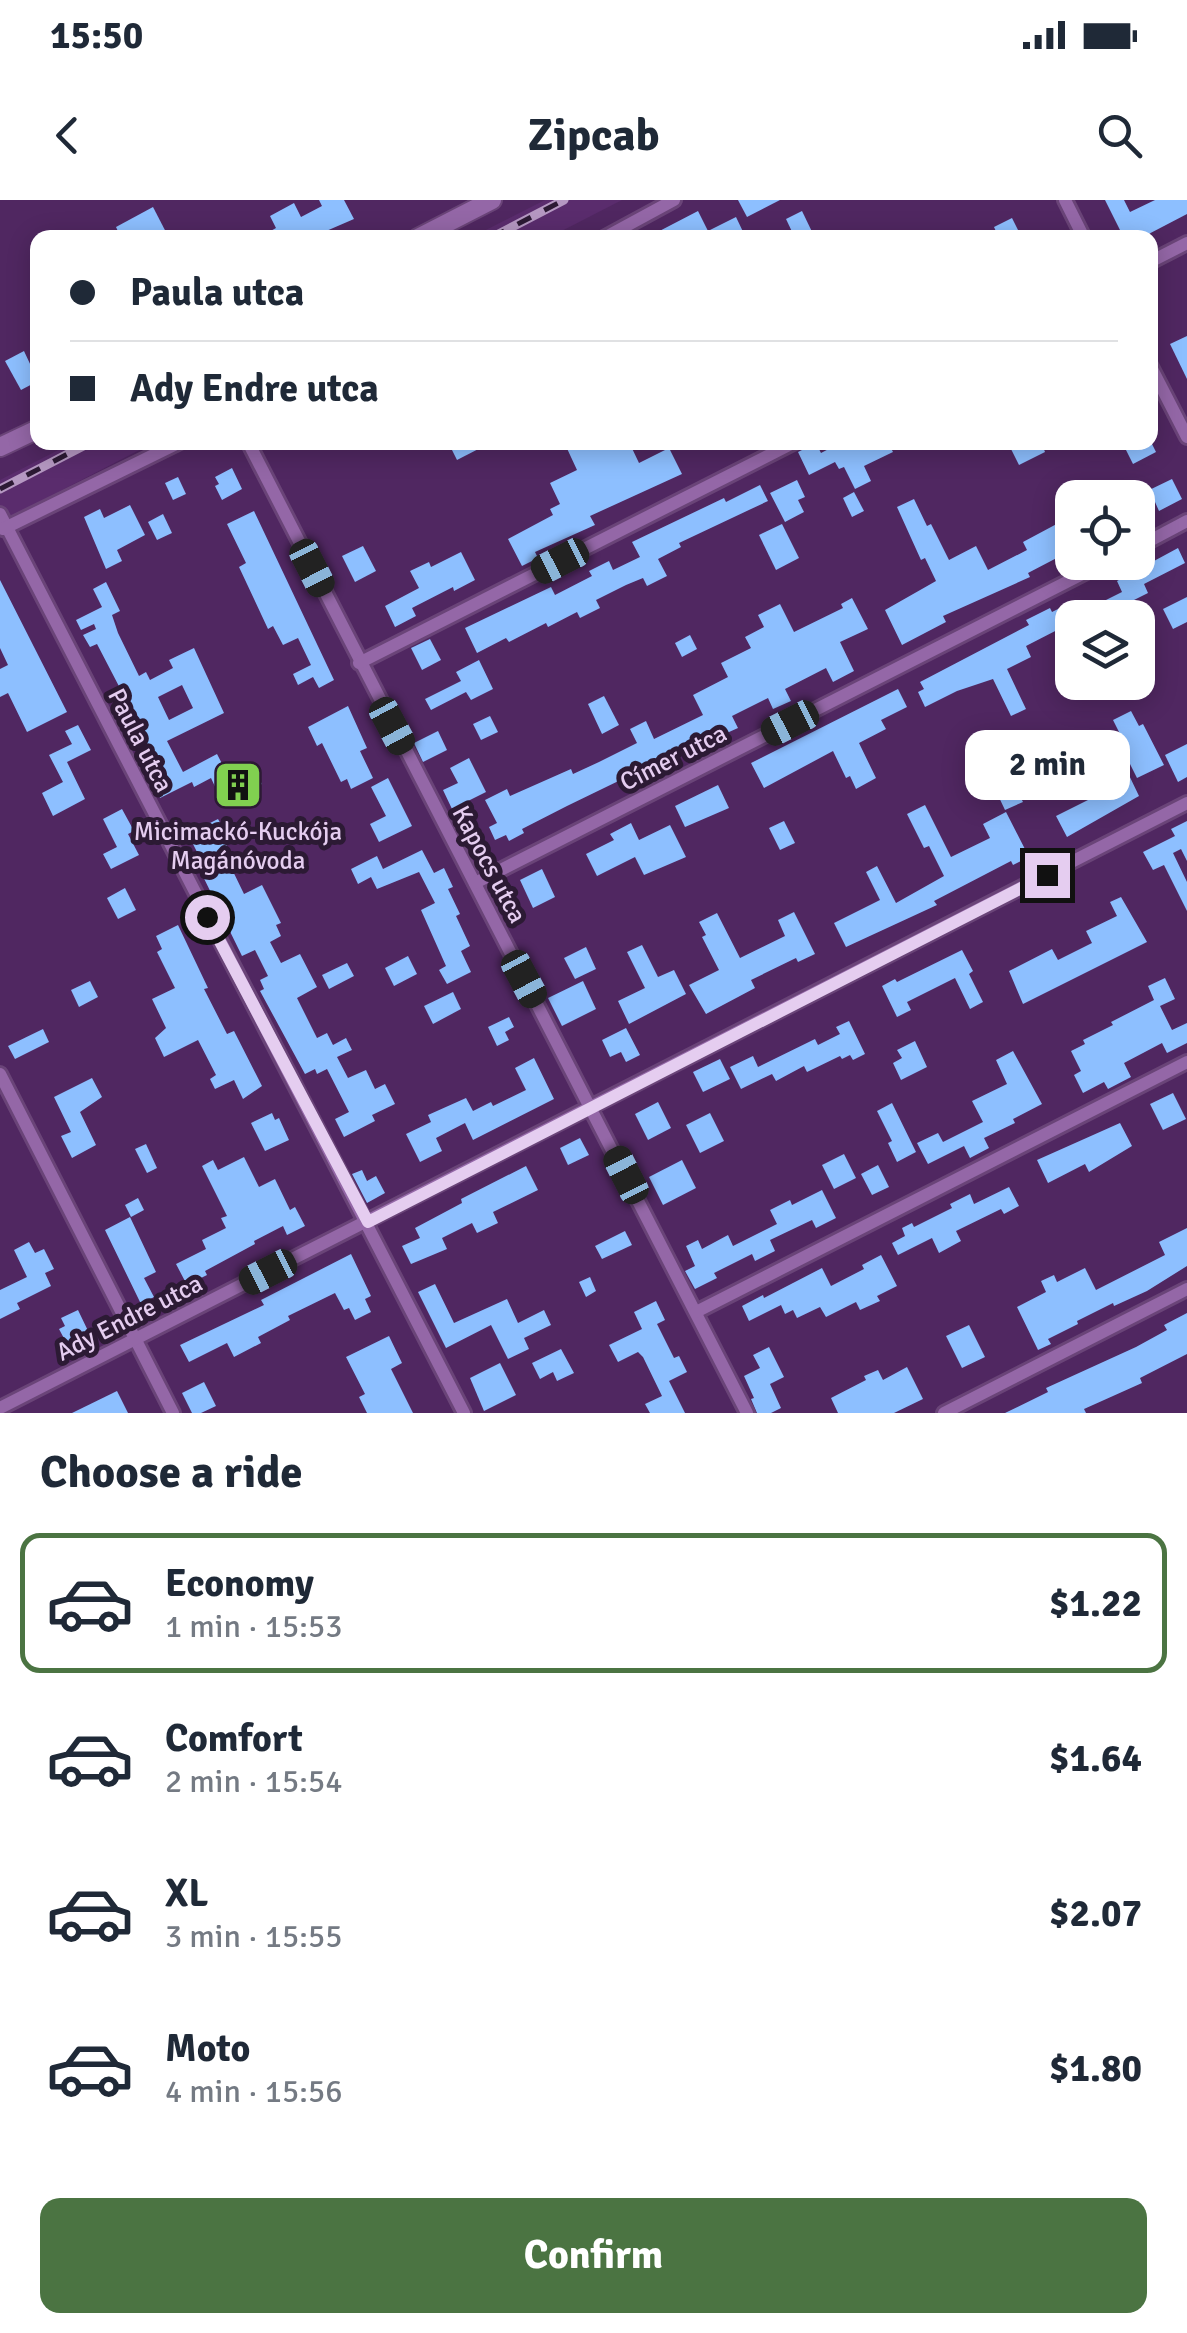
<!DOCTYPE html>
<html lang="en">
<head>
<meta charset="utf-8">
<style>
	body { margin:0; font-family:Signika,sans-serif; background:#f2f2f3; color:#1f2937; height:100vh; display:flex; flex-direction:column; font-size:38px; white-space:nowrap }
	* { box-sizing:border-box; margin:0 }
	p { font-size:32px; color:#747a83 }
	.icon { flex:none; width:55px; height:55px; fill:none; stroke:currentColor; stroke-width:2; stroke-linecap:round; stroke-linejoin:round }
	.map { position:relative; height:1213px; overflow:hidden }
	.side { display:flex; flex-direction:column; background:#fff; flex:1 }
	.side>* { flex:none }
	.hud { position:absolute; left:30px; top:30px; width:1128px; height:220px; border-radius:20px; box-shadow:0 5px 25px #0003; display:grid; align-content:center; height:220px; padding:0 40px; background:#fff }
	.buttons { position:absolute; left:1055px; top:280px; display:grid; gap:20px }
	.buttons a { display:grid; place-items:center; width:100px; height:100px; border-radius:20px; background:#fff; box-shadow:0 5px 25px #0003; font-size:50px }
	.end { position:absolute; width:45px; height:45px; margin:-22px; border:12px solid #e5cdf0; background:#111; box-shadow:0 0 0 5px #111 }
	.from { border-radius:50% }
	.bubble { position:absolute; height:70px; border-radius:20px; background:#fff; box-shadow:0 5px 25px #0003; font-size:32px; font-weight:700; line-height:70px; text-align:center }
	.car { position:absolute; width:30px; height:60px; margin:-30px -15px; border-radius:12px; box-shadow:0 0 8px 2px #0007; background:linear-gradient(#222 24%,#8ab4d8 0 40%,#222 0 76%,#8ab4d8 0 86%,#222 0) }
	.hud b { display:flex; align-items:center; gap:35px; height:95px; font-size:38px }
	.hud b+b { border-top:2px solid #e0e1e3 }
	.hud i { width:25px; height:25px; background:#1f2937 }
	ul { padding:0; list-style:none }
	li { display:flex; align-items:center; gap:30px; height:140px; margin:0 20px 15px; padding:0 20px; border:5px solid transparent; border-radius:20px }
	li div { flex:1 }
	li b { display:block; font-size:38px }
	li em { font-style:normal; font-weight:700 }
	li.selected { border-color:#4b7442 }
	li>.icon { width:90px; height:90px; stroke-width:1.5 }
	h2 { padding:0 40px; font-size:45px; line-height:120px }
	.button { display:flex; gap:20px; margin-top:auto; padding:20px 40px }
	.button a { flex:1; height:115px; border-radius:20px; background:#4b7442; color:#fff; font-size:40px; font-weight:700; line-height:115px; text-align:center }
	.status { display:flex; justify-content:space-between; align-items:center; height:70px; padding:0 50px; background:#fff; direction:ltr }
	.status svg { height:28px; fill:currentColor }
	header { display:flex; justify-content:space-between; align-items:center; height:130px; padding:0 40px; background:#fff; font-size:45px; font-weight:700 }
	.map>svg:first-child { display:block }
</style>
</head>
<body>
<div class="status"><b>15:50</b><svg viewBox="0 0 49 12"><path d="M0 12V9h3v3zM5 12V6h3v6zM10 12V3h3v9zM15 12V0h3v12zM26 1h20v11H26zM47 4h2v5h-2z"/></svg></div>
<header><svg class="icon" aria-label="back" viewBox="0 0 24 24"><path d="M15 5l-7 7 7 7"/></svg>Zipcab<svg class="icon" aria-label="search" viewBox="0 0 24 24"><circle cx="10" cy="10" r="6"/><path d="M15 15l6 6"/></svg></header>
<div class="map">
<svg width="1187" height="1213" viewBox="0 0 1187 1213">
	<rect width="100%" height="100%" fill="#502761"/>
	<g fill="#5a2c6d">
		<polygon points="545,0 622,0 550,37 472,37"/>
		<polygon points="72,243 153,243 0,322 0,280"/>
	</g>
	<g fill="#8dbfff" fill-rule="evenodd">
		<polygon points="319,0 344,0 354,19 310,38 258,38 276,28 270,16 294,3 301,17 322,6"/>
		<polygon points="738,0 780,0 747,17"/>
		<polygon points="1105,0 1124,0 1130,12 1155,0 1187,0 1187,14 1141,38 1124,38"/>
		<polygon points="153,7 169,38 121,38 116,27"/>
		<polygon points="698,11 708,31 736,17 746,38 646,38"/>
		<polygon points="802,11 815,38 795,38 786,19"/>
		<polygon points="1012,18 1019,32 999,38 994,27"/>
		<polygon points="1187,136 1187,179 1170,144"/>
		<polygon points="24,151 38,181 21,190 5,161"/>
		<polygon points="448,242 492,242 457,260"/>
		<polygon points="564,242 629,242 639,263 669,248 682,274 590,316 595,325 535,352 538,358 522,366 508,339 553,315 550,309 560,304 550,283 577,270"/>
		<polygon points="842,242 888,242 893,252 864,266 871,281 855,289 844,267 839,269 835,262 809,275 798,252 816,243 821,253"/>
		<polygon points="1023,242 1041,242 1045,252 1019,265 1011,249"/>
		<polygon points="1122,242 1151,242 1156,252 1133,264"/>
		<polygon points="232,268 242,289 222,300 215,286 219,284 215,277"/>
		<polygon points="178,277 186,294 173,300 165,283"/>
		<polygon points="1172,279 1182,299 1159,311 1155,302 1149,305 1143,293"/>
		<polygon points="797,280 805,297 798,300 804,312 785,322 770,293"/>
		<polygon points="760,285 768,301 679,343 681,347 658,359 667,376 647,386 643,378 626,385 596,400 600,408 580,418 577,412 548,427 546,423 509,442 506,438 477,453 465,428 551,387 555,395 592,376 589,371 609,361 613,370 640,357 632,342 724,298 726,302"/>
		<polygon points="854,292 864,311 852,317 843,298"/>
		<polygon points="914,299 927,326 931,324 949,360 976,346 988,370 1027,350 1023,342 1066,319 1072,332 1072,350 1028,373 1030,377 943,416 946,422 902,445 885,410 936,381 925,358 921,360 897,307"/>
		<polygon points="130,305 145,335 117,350 122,361 106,369 84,317 100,309 104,318"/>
		<polygon points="254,311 334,480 319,488 313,477 298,485 293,474 311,465 298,438 283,445 273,426 268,429 239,367 246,363 227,324"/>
		<polygon points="163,314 172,333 157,340 148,322"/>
		<polygon points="782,324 799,358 776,370 759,335"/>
		<polygon points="363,346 376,371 355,382 342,356"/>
		<polygon points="1178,348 1185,363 1144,384 1148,393 1118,408 1123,418 1072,418 1072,446 1063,427 1026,446 1031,457 1007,469 1026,509 1011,516 993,479 957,491 925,507 918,492 924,489 920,482 1029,425 1026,420 1050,408 1052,412 1076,400 1082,412 1122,392 1117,381"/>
		<polygon points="461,352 475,380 454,391 453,387 412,408 416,416 395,427 385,406 419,388 410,371 429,362 431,367"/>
		<polygon points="0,380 67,512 27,532 8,493 0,497 0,469 8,465 0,448"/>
		<path d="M106 382 120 411 112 415 118 433 139 476 146 472 150 480 173 468 169 460 194 448 224 513 167 541 183 572 217 554 230 579 253 567 262 584 223 604 211 578 194 587 192 582 160 598 145 564 151 561 149 556 152 554 141 533 145 531 134 509 125 514 116 497 123 494 97 444 90 447 83 435 96 429 94 424 81 430 76 420 102 407 93 389ZM182 485 193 508 169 520 158 497Z"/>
		<polygon points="1187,397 1187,422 1173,429 1163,409"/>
		<polygon points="852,398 868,429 840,442 854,471 833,482 826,468 785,489 791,501 773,509 768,498 732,516 738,528 671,558 670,556 567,606 522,629 524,633 509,641 506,635 495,640 489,627 497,623 485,600 507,589 510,596 571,569 573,574 599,562 637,543 630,529 646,521 654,539 703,515 693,495 728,477 721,463 751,448 745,437 764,427 758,415 780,404 794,432 843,408 841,404"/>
		<polygon points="690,435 697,449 682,457 675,443"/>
		<polygon points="430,439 441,460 422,470 411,448"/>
		<polygon points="479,460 493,489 471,500 466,492 431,510 425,499 461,481 456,472"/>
		<polygon points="898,489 907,507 881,520 886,529 859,543 876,578 856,589 850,576 846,578 833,551 764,588 751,563"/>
		<polygon points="604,496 619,525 602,534 588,504"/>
		<polygon points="348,506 367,548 360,551 373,578 351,589 347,579 341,582 322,543 317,546 308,527"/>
		<polygon points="1131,511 1139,526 1143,524 1164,565 1137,578 1119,542 1123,540 1113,520"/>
		<polygon points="490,516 498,532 481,540 473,524"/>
		<polygon points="78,525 91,550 67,562 85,599 53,616 42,593 63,582 49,555 72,544 65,531"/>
		<polygon points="438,531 447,550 423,562 414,543"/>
		<polygon points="1187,544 1187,577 1178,582 1165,555"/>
		<polygon points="1030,549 1039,567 1012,580 1023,602 1005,610 986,570"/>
		<polygon points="469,558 486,592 452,609 443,590 458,583 450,568"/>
		<polygon points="1127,571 1139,596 1067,637 1056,616 1112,588 1108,581"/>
		<polygon points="388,578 412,626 379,642 370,624 386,616 371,587"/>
		<polygon points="718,585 729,608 685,627 675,606"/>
		<polygon points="925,605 951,657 990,638 983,624 1006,612 1029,657 1013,665 1011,661 934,701 937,705 846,747 834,723 880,700 866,672 877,666 896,703 944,676 929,646 924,648 907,614"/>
		<polygon points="122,609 134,631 128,634 139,655 111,669 103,654 117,647 103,619"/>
		<polygon points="218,619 225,632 221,634 233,658 228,661 244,694 262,685 281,723 276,725 281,736 270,742 281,763 300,754 317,787 297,798 317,838 327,833 333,845 346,838 352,850 337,857 348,878 366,870 375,889 385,884 395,904 372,915 375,921 344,937 335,919 349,912 327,869 317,874 315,869 305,874 260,791 264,789 260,780 268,776 255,750 242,756 193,656 198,654 188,634"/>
		<polygon points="784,621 795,643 780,650 769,628"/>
		<polygon points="1187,621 1187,661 1181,649 1173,653 1187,682 1187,711 1164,665 1153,670 1143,652 1175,636 1171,629"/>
		<polygon points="631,623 639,640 670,625 686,657 644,675 635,657 597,676 586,654 614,640 610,634"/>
		<polygon points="422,650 434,673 444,668 453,687 448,689 460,714 456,716 470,746 461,751 471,772 447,784 439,770 446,766 421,710 435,703 419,672 377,689 371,677 358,684 351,669 377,656 383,669"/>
		<polygon points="542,669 555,697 533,708 520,680"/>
		<polygon points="125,688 136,710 118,719 107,698"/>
		<polygon points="1121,697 1147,742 1023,804 1009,771 1052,749 1058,760 1092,743 1086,731 1117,716 1110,702"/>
		<polygon points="794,712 815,754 798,762 796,758 751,780 755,788 706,814 689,785 719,770 702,737 706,735 699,722 717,713 740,758 785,736 778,720"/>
		<polygon points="178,725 208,788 204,789 227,834 234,831 262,886 243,899 234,880 215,889 210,879 216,875 198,840 164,857 155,838 166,828 152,799 175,788 157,752 162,749 156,736"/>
		<polygon points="642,745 658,777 674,770 686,794 629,824 618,801 645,788 627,752"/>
		<polygon points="586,747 596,769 575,779 564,758"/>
		<polygon points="962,750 973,771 969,774 983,802 970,809 955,778 907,802 911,810 897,817 882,786 895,779 897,782"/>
		<polygon points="408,756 417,774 394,786 385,768"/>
		<polygon points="347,763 354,776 329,789 322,775"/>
		<polygon points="1165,778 1175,799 1160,806 1172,830 1187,823 1187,843 1167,853 1162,843 1124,863 1131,877 1108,889 1104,882 1083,893 1074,875 1081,871 1071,851 1085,844 1083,840 1113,825 1111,822 1154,800 1148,786"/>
		<polygon points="90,781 98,797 79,807 71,790"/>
		<polygon points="583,781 596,809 562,826 548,798"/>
		<polygon points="453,792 461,809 433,824 424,806"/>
		<polygon points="509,817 514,827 505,832 509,840 497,846 488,827"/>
		<polygon points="849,821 865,854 853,860 850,855 842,859 840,856 807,872 804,866 776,881 772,874 741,889 730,867 753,856 758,867 815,839 818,845 840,834 836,827"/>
		<polygon points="626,828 640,855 626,862 621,852 610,857 602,840"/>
		<polygon points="43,829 49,842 15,859 8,846"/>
		<polygon points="915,841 927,867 901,880 893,863 902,858 897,850"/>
		<polygon points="1013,851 1042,904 1013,919 1015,923 984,938 989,948 970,958 964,946 928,964 917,943 938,933 943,942 983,922 972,901 1007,884 996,860"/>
		<polygon points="534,858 554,899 473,940 465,923 436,938 442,951 420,962 406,934 431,922 428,915 466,898 473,911 491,902 493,906 526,890 515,868"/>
		<polygon points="720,859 730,879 703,892 693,872"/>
		<polygon points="92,878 102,897 80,912 96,945 72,958 61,936 71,932 54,897"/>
		<polygon points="1173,893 1186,919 1163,930 1150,904"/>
		<polygon points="658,902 671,928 648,940 635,914"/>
		<polygon points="892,903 916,952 897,962 888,943 892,941 877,911"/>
		<polygon points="272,913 275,920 279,918 289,940 265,951 251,923"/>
		<polygon points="710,913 724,941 700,953 686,925"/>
		<polygon points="1120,923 1132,946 1089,972 1085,964 1048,983 1037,960"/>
		<polygon points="580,938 589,955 568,965 560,948"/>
		<polygon points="146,944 157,968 147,973 135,949"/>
		<polygon points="844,954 856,978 834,989 822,965"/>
		<polygon points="244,957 259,987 275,979 290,1010 295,1007 305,1026 287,1035 283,1026 254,1041 255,1044 205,1071 207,1075 187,1085 176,1064 206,1049 202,1040 226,1028 221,1018 227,1016 202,966 213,960 218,970"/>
		<polygon points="682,960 696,988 663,1005 649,977"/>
		<polygon points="878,965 889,987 872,995 861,974"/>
		<polygon points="526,966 538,990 493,1012 498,1023 477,1033 472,1023 442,1038 447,1049 411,1064 402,1046 420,1038 415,1028 462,1003 461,999"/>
		<polygon points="362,970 367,981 376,976 385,993 367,1003 352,974"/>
		<polygon points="1009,987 1019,1006 1004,1014 1001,1009 956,1031 961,1041 939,1053 932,1038 898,1055 892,1043 905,1036 902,1028 912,1023 914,1027 952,1008 950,1004 970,994 974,1004"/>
		<polygon points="822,990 836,1018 816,1028 812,1020 770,1040 775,1051 755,1061 752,1054 714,1073 717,1078 695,1089 685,1071 695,1066 686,1046 698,1040 702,1049 728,1035 733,1046 777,1024 770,1010 790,1000 792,1005"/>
		<polygon points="138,998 144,1010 131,1017 125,1005"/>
		<polygon points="130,1017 156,1072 144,1078 154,1097 141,1104 105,1030"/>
		<polygon points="1187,1028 1187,1066 1147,1091 1114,1106 1113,1103 1077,1121 1078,1124 1048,1139 1051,1144 1038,1150 1017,1107 1046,1092 1041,1081 1054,1075 1057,1082 1085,1068 1096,1090 1165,1055 1159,1042"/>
		<polygon points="625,1031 632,1045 602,1059 595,1046"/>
		<polygon points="29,1042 35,1053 44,1049 54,1069 45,1073 51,1086 17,1103 20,1109 0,1119 0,1090 27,1077 14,1050"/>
		<polygon points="351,1054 371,1096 365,1099 371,1112 355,1120 349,1108 344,1110 335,1093 288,1116 290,1120 258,1137 261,1143 234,1157 227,1143 189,1162 180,1145 264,1105 261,1100"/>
		<polygon points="881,1055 897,1086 877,1096 880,1101 860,1110 856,1102 826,1117 820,1107 797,1118 793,1110 785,1114 781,1105 749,1121 742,1106 763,1095 764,1098 822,1068 831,1086 864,1069 862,1065"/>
		<polygon points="590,1077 596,1091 586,1097 579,1082"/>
		<polygon points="435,1084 454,1123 507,1099 518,1123 544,1110 551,1125 524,1138 529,1149 508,1159 491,1125 446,1148 418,1092"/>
		<polygon points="656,1101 665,1120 657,1124 674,1158 679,1156 687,1172 669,1181 685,1213 650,1213 645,1204 662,1196 643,1157 638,1152 618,1162 609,1145 642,1129 634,1112"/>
		<polygon points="78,1110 90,1135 68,1146 59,1129 65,1126 61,1118"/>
		<polygon points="1187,1113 1187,1154 1140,1178 1142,1183 1084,1209 1086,1213 1005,1213 1048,1192 1046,1188 1136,1147 1167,1130 1164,1125"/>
		<polygon points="969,1125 985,1157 962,1168 946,1136"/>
		<polygon points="389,1136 402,1163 391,1169 413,1213 367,1213 359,1197 365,1194 346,1157"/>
		<polygon points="769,1147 784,1177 770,1184 781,1208 771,1213 757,1213 751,1199 754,1198 744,1176 760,1168 753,1155"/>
		<polygon points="561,1149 574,1173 557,1181 553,1172 540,1179 532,1163"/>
		<polygon points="500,1163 516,1195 484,1211 470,1178"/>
		<polygon points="907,1167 923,1199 894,1213 838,1213 831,1198 866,1180 864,1176 878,1170 883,1180"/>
		<polygon points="204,1182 216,1206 201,1213 192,1213 182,1193"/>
		<polygon points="117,1191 128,1213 72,1213"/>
	</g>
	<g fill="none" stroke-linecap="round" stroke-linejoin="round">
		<g stroke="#6a4478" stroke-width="18">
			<g id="minor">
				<polyline points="1065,0 1084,38"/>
				<polyline points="604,38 674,0"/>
				<polyline points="1150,62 1187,43"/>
				<polyline points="1150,165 1187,237"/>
				<polyline points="248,242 747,1213"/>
				<polyline points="0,314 464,1213"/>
				<polyline points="3,329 180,242"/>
				<polyline points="1138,347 1187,321"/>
				<polyline points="359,463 795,242"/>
				<polyline points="475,683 1106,362"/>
				<polyline points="0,874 173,1213"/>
				<polyline points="696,1112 1187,862"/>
				<polyline points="0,1208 1187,603"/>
				<polyline points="944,1213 1187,1089"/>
			</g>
		</g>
		<g stroke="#6a4478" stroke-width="22">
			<g id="secondary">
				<polyline points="418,38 492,0"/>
				<polyline points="0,247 38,229"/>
			</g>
		</g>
		<use href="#minor" stroke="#9467a7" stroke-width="12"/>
		<use href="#secondary" stroke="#9467a7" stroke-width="18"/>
		<g stroke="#b598c2" stroke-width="9">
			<g id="rail">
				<polyline points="491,38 564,0"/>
				<polyline points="0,289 91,242"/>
			</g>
		</g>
		<use href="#rail" stroke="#2c1a34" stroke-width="5" stroke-dasharray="15" stroke-linecap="butt"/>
	</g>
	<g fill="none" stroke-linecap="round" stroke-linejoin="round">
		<polyline stroke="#e5cdf0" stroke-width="12" points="207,717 368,1022 1047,675"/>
	</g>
	<defs>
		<g id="building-square" transform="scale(2.5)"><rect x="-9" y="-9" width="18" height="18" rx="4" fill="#81d050" stroke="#2c1a34"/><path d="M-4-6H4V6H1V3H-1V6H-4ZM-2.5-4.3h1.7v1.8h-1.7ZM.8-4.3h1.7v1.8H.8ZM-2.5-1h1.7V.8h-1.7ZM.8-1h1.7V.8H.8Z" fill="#111"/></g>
	</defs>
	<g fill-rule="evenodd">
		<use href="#building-square" x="238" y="585"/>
	</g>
	<g text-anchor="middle" stroke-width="10" stroke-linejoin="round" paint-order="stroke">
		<g font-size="25" fill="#e5cdf0" stroke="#2c1a34">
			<text transform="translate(141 540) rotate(63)" y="9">Paula utca</text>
			<text transform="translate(673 557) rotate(-27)" y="9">Címer utca</text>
			<text transform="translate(490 664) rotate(62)" y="9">Kapocs utca</text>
			<text transform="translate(129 1117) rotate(-27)" y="9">Ady Endre utca</text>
		</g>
		<g font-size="25" fill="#e5cdf0" stroke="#2c1a34">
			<text x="238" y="640">Micimackó-Kuckója<tspan x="238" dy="29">Magánóvoda</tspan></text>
		</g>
	</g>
</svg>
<div class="buttons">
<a><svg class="icon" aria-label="locate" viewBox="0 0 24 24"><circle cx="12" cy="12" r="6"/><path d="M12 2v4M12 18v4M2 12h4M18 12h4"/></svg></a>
<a><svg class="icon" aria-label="layers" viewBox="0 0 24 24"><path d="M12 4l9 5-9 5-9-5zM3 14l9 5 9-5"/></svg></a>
</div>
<i class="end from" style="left:207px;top:717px"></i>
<i class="end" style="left:1047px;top:675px"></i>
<div class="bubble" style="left:965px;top:530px;width:165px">2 min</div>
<i class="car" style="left:560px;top:361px;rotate:243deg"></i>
<i class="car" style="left:312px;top:368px;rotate:153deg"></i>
<i class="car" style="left:790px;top:523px;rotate:243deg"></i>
<i class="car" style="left:392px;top:526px;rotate:152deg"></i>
<i class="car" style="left:524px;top:779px;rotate:152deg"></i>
<i class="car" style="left:626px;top:975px;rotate:333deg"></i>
<i class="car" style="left:268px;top:1072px;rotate:243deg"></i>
<div class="hud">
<b><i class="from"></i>Paula utca</b>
<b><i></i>Ady Endre utca</b>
</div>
</div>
<section class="side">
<h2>Choose a ride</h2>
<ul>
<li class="selected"><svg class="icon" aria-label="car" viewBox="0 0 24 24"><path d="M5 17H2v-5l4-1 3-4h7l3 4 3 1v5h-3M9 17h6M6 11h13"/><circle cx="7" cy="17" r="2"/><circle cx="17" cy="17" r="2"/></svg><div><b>Economy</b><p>1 min · 15:53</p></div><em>$1.22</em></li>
<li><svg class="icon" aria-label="car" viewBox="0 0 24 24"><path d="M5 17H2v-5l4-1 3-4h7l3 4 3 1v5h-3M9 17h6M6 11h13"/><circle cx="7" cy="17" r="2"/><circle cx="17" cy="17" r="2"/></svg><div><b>Comfort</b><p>2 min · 15:54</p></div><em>$1.64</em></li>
<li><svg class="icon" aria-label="car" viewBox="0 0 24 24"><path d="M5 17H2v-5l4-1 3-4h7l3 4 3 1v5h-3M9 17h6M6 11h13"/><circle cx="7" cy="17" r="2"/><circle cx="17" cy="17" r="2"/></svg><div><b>XL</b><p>3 min · 15:55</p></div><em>$2.07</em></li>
<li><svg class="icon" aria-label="car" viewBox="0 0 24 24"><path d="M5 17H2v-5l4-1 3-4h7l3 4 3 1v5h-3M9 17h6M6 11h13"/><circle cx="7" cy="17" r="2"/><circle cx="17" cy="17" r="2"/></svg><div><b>Moto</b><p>4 min · 15:56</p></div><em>$1.80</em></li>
</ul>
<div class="button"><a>Confirm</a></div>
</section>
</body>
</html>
